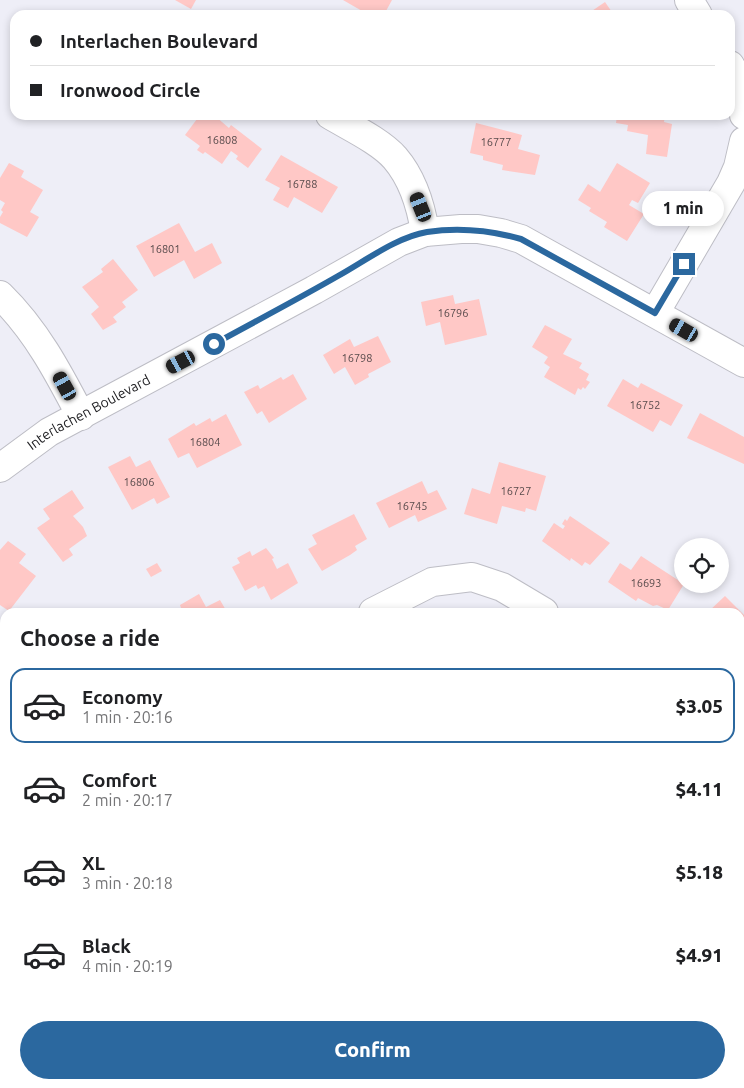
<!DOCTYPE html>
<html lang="en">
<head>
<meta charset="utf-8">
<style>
	body { margin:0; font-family:Ubuntu,sans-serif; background:#f6f6f6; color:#202124; height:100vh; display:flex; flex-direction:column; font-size:19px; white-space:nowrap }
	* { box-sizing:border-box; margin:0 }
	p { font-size:16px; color:#757577 }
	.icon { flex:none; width:28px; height:28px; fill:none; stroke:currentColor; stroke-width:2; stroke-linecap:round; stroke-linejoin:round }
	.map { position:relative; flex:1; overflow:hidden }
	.panel { position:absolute; left:0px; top:608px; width:745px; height:481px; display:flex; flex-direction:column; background:#fff; border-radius:15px 15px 0 0; box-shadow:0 2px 8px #0003 }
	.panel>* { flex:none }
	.hud { position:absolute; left:10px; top:10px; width:725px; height:110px; border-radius:15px; box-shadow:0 2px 8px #0003; display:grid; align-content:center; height:110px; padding:0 20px; background:#fff }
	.buttons { position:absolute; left:674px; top:538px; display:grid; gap:10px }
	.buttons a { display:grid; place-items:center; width:55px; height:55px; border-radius:50%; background:#fff; box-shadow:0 2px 8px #0003; font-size:25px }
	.end { position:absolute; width:22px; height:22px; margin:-11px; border:6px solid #2b689f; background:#fff; box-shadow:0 0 0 2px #fff }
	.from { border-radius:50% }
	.bubble { position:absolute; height:35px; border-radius:18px; background:#fff; box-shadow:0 2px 8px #0003; font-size:16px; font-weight:800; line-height:35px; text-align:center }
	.car { position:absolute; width:15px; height:30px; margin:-15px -8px; border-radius:6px; box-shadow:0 0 4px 1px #0007; background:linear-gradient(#222 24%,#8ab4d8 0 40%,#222 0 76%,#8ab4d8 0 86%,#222 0) }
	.hud b { display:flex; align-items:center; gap:18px; height:48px; font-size:19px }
	.hud b+b { border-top:1px solid #e0e0e0 }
	.hud i { width:12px; height:12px; background:#202124 }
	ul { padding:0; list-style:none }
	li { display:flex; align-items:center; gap:15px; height:75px; margin:0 10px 8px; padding:0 10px; border:2px solid transparent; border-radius:15px }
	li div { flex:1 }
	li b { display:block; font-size:19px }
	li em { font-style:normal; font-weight:800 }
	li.on { border-color:#2b689f }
	li>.icon { width:45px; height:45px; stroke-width:1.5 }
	h2 { padding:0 20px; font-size:22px; line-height:60px }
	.action { display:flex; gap:10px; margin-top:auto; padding:10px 20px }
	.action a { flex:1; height:58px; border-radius:30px; background:#2b689f; color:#fff; font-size:20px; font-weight:800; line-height:58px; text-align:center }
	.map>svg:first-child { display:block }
</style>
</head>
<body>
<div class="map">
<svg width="744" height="1088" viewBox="0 0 744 1088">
	<rect width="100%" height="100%" fill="#eeeef7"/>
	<g fill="#ffc8c6">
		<polygon points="175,0 196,0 191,9"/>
		<polygon points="343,0 392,0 386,11 392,15 369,15"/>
		<polygon points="605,2 614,15 586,15"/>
		<polygon points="200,115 208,118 210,115 215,116 229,128 231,125 262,149 248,168 236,159 238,156 231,151 222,164 205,152 203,154 197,150 200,146 185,135"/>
		<polygon points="617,115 665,115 664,122 672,124 667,157 646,154 648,135 627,131 628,125 616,123"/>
		<polygon points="476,123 522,135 518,149 540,155 535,175 502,170 503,165 483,160 483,156 470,153"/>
		<polygon points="281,155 338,187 322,213 294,197 288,208 273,200 280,188 265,180"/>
		<polygon points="9,163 24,171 21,177 43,190 30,212 39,217 27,237 0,223 0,217 3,212 1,210 5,203 0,200 0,178"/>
		<polygon points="617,163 650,183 638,203 632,200 629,205 644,214 627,241 604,227 607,222 589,211 591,208 578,200 588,184 600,192"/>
		<polygon points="179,223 195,252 212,243 222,263 194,279 184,260 154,277 136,246"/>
		<polygon points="113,259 138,290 122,302 126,307 113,317 117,322 103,330 91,314 99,307 82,287 103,272 101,269"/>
		<polygon points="453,295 455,304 479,299 487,335 445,345 440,322 426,326 421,302"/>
		<polygon points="545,325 572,339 563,354 582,363 579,368 589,374 586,380 590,382 585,389 583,387 581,390 578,388 575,395 544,377 550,367 544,363 548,357 532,347"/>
		<polygon points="378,336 391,362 368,374 369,377 355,385 345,367 334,374 323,355 350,339 354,347"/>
		<polygon points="293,374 307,399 269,423 262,411 257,414 244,392 258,385 260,389 281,377 283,380"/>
		<polygon points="623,379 638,388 641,383 683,405 671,426 660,420 653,432 607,406"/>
		<polygon points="700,413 744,437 744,464 687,438"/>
		<polygon points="226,414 242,445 197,468 189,453 178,458 168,439 194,423 196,426 210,418 212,422"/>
		<polygon points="130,456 136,467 150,460 170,497 157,504 154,498 132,510 108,467"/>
		<polygon points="499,462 546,476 536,511 526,508 525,512 502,506 497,524 464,514 472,488 490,494"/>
		<polygon points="422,481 428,494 437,490 447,509 418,522 415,515 389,528 376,503"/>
		<polygon points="72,490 84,508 73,516 83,527 87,536 69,549 73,555 63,562 37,528 50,519 43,509"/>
		<polygon points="354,514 367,539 355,546 357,550 350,555 322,571 308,549 317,544 312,535"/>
		<polygon points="570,516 610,543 590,565 585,562 582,566 571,558 570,561 542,541 554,523 563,529 565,526 562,524 565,519 567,521"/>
		<polygon points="8,541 26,554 19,563 36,576 9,611 0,605 0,550"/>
		<polygon points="266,548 274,558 272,559 277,569 288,563 298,583 271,600 264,586 258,589 256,585 245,591 232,567 240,563 237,558 250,551 252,556"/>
		<polygon points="641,556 684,584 668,610 657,605 653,606 638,598 636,601 608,582 620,563 631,570"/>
		<polygon points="157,563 162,571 151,577 146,569"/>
		<polygon points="199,594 206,607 220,600 227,612 173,612 181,608 180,605"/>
		<polygon points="725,596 744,615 744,645 740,649 740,612 708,612"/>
		<polygon points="0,831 5,831 5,876 0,877"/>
		<rect x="0" y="991" width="5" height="34"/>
		<polygon points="289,1084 311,1084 310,1086 318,1086 318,1088 288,1088"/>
		<polygon points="729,1084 739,1084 742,1088 722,1088"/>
	</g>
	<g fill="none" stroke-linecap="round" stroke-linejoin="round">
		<g stroke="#bdbdc5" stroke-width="30">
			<g id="minor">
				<polyline points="689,0 698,15"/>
				<path d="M730 65C739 80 743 98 744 115"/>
				<path d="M330 115C350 127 380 141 395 158 413 179 421 206 425 232"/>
				<path d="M0 295C36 330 58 372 81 416"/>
				<polyline points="655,313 731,183 738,167 744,141"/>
				<path id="s1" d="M0 468 49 432 314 290 399 242 425 232 461 229H478L501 233 521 239 744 363"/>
				<polyline points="373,612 432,582 472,577 502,587 544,612"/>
				<polyline points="740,879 744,893"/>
				<polyline points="0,932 5,932"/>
				<polyline points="197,1084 200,1088"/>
			</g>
		</g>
		<use href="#minor" stroke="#fff" stroke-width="28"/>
	</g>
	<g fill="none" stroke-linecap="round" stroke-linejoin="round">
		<path stroke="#2b689f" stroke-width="6" d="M214 344C256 321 298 299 338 276 365 261 397 237 427 232 460 227 489 230 521 239L655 313 684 264"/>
	</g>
	<g text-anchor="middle" stroke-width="4.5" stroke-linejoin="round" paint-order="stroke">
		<g font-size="11" fill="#584b4c">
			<text x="222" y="144">16808</text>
			<text x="496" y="146">16777</text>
			<text x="302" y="188">16788</text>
			<text x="165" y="253">16801</text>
			<text x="453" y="317">16796</text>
			<text x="357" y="362">16798</text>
			<text x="645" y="409">16752</text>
			<text x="205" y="446">16804</text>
			<text x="139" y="486">16806</text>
			<text x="516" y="495">16727</text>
			<text x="412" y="510">16745</text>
			<text x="646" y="587">16693</text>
		</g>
		<g font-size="14" fill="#212124" stroke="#eeeef7">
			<text dy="5" stroke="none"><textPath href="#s1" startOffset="105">Interlachen Boulevard</textPath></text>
		</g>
	</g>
</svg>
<div class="buttons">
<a><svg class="icon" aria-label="locate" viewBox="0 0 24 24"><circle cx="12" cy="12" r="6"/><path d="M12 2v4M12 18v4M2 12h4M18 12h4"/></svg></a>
</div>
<i class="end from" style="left:214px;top:344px"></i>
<i class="end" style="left:684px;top:264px"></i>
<div class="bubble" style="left:642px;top:191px;width:82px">1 min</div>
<i class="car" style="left:421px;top:207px;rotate:338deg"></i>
<i class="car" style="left:684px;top:330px;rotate:300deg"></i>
<i class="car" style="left:181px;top:362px;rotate:242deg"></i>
<i class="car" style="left:65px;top:386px;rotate:331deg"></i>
<div class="hud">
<b><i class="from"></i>Interlachen Boulevard</b>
<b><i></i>Ironwood Circle</b>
</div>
<section class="panel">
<h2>Choose a ride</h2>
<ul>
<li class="on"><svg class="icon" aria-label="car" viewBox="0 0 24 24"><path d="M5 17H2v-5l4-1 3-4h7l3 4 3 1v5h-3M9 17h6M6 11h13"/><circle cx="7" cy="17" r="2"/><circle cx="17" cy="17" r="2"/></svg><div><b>Economy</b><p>1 min · 20:16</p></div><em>$3.05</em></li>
<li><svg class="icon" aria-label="car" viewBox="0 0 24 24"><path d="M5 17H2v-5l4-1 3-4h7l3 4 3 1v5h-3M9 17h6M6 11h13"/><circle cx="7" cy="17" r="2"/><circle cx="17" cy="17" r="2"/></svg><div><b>Comfort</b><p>2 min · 20:17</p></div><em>$4.11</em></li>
<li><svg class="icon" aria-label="car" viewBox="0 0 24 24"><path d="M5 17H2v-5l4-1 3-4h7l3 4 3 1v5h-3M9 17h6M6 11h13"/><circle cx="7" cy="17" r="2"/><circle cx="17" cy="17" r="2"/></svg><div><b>XL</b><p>3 min · 20:18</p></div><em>$5.18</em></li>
<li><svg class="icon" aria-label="car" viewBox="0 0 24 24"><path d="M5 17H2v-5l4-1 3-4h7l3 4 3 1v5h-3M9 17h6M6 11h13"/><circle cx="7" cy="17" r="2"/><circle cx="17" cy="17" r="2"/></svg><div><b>Black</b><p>4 min · 20:19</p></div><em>$4.91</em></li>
</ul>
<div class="action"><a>Confirm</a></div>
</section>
</div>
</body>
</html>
